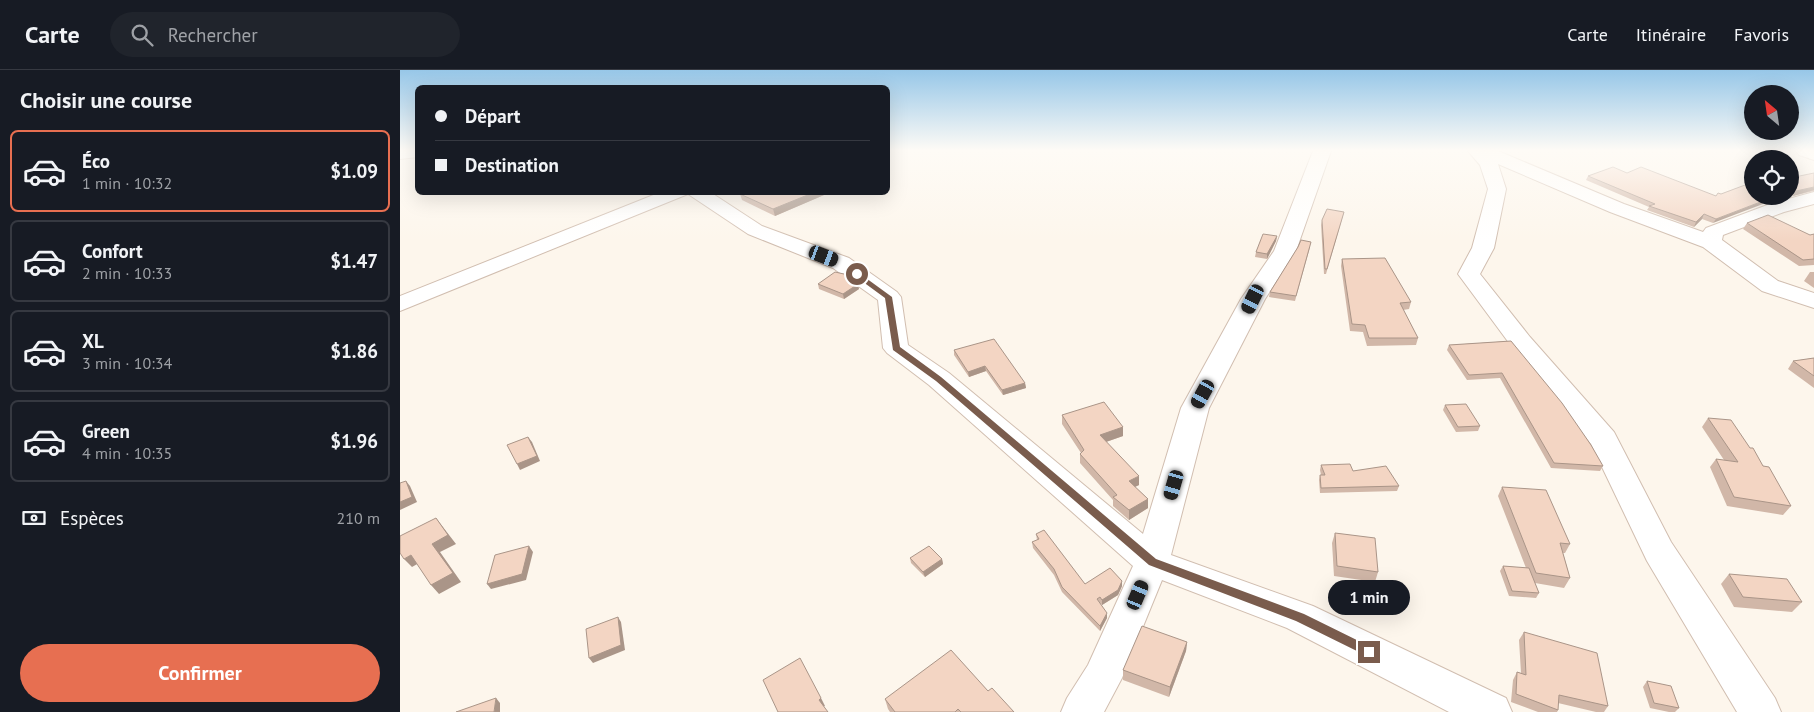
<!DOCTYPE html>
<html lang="fr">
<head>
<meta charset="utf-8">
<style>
	body { margin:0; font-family:"PT Sans",sans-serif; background:#20242c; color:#f1f3f6; height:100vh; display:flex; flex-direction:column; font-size:19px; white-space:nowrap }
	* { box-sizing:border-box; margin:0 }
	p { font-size:16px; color:#9ea1a6 }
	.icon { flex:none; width:28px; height:28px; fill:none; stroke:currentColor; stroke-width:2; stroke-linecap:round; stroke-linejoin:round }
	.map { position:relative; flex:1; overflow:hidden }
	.drawer { display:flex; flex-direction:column; background:#171b24; width:400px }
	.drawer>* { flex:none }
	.hud { position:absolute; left:15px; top:15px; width:475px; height:110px; border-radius:8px; box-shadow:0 5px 20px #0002; display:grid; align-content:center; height:110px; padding:0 20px; background:#171b24 }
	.needle { width:32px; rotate:331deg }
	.controls { position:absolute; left:1344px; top:15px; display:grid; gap:10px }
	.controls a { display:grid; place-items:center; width:55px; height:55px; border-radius:50%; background:#171b24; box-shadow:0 5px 20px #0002; font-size:25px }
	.end { position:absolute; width:22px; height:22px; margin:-11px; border:6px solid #7a5c4d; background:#fff; box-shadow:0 0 0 2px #fff }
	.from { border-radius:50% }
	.bubble { position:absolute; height:35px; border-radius:18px; background:#171b24; box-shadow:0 5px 20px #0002; font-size:16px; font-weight:700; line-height:35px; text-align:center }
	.car { position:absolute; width:15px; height:30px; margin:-15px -8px; border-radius:6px; box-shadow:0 0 4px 1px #0007; background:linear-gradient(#222 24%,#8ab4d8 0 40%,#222 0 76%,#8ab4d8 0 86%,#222 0) }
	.hud b { display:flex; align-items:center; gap:18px; height:48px; font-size:19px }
	.hud b+b { border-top:1px solid #363941 }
	.hud i { width:12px; height:12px; background:#f1f3f6 }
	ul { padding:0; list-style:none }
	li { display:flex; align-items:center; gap:15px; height:82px; margin:0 10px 8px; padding:0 10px; border:2px solid #363941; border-radius:8px }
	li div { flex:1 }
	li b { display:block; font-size:19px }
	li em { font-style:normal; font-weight:700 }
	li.selected { border-color:#e76f51 }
	li>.icon { width:45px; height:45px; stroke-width:1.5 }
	h2 { padding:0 20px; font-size:22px; line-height:60px }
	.pay { display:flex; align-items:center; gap:12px; height:55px; padding:0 20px; font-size:19px }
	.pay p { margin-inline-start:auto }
	.action { display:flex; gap:10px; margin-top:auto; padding:10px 20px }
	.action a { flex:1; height:58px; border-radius:30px; background:#e76f51; color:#fff; font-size:20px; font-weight:700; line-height:58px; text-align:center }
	header { display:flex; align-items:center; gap:30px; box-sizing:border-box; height:70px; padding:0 25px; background:#171b24; border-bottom:1px solid #363941 }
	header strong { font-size:24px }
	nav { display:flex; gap:28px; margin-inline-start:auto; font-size:18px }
	.search { width:350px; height:45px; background:#20242c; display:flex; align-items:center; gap:12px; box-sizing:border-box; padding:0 18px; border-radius:28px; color:#9ea1a6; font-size:19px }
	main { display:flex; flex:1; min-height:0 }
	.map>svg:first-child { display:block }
</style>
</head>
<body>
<header>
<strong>Carte</strong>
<div class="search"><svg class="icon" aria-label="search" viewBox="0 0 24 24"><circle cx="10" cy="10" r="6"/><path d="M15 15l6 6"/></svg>Rechercher</div>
<nav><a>Carte</a><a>Itinéraire</a><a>Favoris</a></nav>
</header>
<main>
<section class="drawer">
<h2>Choisir une course</h2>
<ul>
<li class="selected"><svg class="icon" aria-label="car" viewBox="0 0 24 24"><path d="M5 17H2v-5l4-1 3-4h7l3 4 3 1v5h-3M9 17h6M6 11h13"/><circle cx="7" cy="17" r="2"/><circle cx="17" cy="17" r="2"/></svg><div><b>Éco</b><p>1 min · 10:32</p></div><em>$1.09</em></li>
<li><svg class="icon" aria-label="car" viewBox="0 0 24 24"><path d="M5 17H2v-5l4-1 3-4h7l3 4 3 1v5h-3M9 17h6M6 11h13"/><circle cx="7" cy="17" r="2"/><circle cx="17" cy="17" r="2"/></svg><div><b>Confort</b><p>2 min · 10:33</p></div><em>$1.47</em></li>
<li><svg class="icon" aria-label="car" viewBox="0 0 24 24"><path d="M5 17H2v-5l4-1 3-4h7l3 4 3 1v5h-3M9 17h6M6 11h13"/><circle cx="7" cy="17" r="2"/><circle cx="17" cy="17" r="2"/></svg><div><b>XL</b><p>3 min · 10:34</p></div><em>$1.86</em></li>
<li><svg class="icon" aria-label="car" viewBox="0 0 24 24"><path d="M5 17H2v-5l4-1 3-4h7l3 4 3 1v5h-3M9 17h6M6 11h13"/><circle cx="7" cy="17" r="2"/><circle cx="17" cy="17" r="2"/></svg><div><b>Green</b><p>4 min · 10:35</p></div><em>$1.96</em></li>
</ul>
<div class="pay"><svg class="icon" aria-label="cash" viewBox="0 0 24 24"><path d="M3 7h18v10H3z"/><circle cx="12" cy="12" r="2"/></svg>Espèces<p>210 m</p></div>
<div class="action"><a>Confirmer</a></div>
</section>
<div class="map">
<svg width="1414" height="642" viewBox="0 0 1414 642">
	<rect width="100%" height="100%" fill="#fdf6ec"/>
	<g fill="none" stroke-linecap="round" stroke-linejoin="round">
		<g stroke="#d1beb0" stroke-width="2">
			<g id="street">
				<polygon points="0,81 18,81 18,87 0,89"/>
				<polygon points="913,81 931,81 896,181 865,229 809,338 771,485 913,536 1106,628 1112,642 1049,642 887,558 762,510 722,608 704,642 661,642 667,628 688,595 733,496 529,315 487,283 483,278 478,230 433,198 348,164 288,124 0,241 0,226 261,122 310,122 362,156 449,188 497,222 501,227 508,275 549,303 743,464 781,338 841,229 874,181"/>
				<polygon points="1068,81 1098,81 1224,134 1303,162 1306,158 1370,134 1414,122 1414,134 1384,142 1323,165 1322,170 1378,211 1414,223 1414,238 1362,221 1303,177 1210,142 1098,94 1106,119 1094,178 1080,204 1130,267 1214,362 1271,472 1375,628 1381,642 1337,642 1247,491 1191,374 1112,277 1058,204 1072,178 1088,119 1080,95"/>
				<polygon points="1396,81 1414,81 1414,90 1399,85"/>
			</g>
		</g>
		<use href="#street" fill="#fff" fill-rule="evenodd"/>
	</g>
	<g fill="#d1b7a8">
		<polygon points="1227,103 1316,126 1352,114 1313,153 1302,149 1294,157 1247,140 1249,137 1186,110 1188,106"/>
		<polygon points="1414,103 1414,121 1393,126 1390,124 1390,108"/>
		<polygon points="431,122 375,146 342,130 340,124"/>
		<polygon points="944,142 926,204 924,204 921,155 922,150"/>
		<polygon points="1347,153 1410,165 1414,164 1414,195 1399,196 1343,159"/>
		<polygon points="877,166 876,171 867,189 855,187 856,182"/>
		<polygon points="898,177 910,177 895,231 869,227 870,222"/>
		<polygon points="942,189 1011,232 1009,239 1003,240 1018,268 1016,275 967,276 963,262 950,261 941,196"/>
		<polygon points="1410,202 1414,202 1414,218 1404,211"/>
		<polygon points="418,214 459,219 444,229 419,219"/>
		<polygon points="1111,271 1203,396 1200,401 1151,398 1100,308 1067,310 1047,280 1049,275"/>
		<polygon points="554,280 625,313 626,318 603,325 586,301 569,307 554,285"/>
		<polygon points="1414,288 1414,318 1388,299 1393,291"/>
		<polygon points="1045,335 1080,356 1078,361 1056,362 1043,340"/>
		<polygon points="662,345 723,357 723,366 706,372 739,415 735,417 748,429 748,438 729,450 713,436 713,430 680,393 680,384 681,383 662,354"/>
		<polygon points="1308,348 1363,396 1391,436 1383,445 1327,436 1310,397 1316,389 1324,390 1302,357"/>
		<polygon points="921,395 953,401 999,416 997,421 920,423 919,410 920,405 921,405 920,400"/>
		<polygon points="1102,417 1170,474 1165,483 1163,483 1170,508 1164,518 1135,513 1139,523 1136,528 1109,526 1100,501 1103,496 1126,498 1098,426"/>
		<polygon points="935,463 978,502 975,512 934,506 932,473"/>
		<polygon points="636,464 685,514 722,516 718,525 702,535 700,533 707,548 700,561 662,522 654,505 633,478 632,472 637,470"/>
		<polygon points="510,488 542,489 543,494 525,507 511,493"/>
		<polygon points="1329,504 1402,532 1392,542 1334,537 1321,514"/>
		<polygon points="1124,562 1208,636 1204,642 1196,642 1158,633 1158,640 1157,642 1138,642 1111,632 1113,610 1117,602 1121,603 1119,570"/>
		<polygon points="787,572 786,581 769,627 723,610 723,600"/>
		<polygon points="1247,611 1279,638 1275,642 1269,642 1250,638 1243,617"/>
		<polygon points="588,621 614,642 490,642 488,639 485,629"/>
	</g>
	<g fill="#aa9588">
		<polygon points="1414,117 1414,120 1393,126 1396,121"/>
		<polygon points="415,122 431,122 375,146 373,139"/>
		<polygon points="1376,126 1384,126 1313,153 1316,149"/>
		<polygon points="1304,144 1302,149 1294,157 1296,152"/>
		<polygon points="877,166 876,171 867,189 867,184"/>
		<polygon points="458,214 459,219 444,229 443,224"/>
		<polygon points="585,296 586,301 569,307 568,302"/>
		<polygon points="625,313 626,318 603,325 602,320"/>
		<polygon points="723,357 723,366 700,374 700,365"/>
		<polygon points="128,367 132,372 140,391 120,400 117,394"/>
		<polygon points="739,406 739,415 728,420 729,411"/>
		<polygon points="6,411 10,416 17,432 0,440 0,432"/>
		<polygon points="748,429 748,438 729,450 729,440"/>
		<polygon points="36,448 56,474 40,482 61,512 39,524 31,515 32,474"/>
		<polygon points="129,476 133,482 126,510 91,519 87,514"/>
		<polygon points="11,485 19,493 12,497 4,489"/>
		<polygon points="542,489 543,494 525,507 523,502"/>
		<polygon points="722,511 722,516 718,525 702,535 702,530"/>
		<polygon points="707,543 707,548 700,561 700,556"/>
		<polygon points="218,547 221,552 225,580 193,593 189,588"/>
		<polygon points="787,572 786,581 769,627 770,617"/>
		<polygon points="96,628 100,633 100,642 94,642"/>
		<polygon points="421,628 425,636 422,637 419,630"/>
	</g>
	<g fill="#f3d5c3" stroke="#aa9588">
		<polygon points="1213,97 1227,103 1241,97 1316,126 1318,123 1321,124 1345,115 1352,114 1352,126 1376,126 1316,149 1304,144 1296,152 1249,136 1255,134 1188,106"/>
		<polygon points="1414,103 1414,117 1396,121 1393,120 1390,121 1390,108"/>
		<polygon points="344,122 415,122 373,139 340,124"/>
		<polygon points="927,139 944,142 927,199 925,199 922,150"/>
		<polygon points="1368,145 1410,165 1414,164 1414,189 1403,190 1347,153"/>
		<polygon points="863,164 877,166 867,184 856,182"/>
		<polygon points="901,170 911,172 896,226 870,222 898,177"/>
		<polygon points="985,188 1011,232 1000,233 1018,268 969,268 965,255 952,254 942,189"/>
		<polygon points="435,202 444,204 458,214 443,224 418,214"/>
		<polygon points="594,269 625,313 602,320 585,296 568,302 554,280"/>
		<polygon points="1111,271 1162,333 1191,375 1203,396 1154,393 1102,303 1069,305 1049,275"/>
		<polygon points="1414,288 1414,306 1393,291"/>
		<polygon points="704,332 723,357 700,365 739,406 729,411 748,429 729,440 713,427 717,425 680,384 684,380 662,345"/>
		<polygon points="1066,334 1080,356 1058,357 1045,335"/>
		<polygon points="1308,348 1331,350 1350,378 1353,378 1363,396 1369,397 1391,436 1334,427 1316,389 1338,392"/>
		<polygon points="128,367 137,386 117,394 107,375"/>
		<polygon points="950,394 953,401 986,396 999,416 921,418 920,405 925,405 921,395"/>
		<polygon points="6,411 12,427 0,432 0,413"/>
		<polygon points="1102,417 1146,420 1170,474 1160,473 1170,508 1136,503"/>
		<polygon points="36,448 48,465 32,474 53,503 31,515 11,485 4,489 0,483 0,466"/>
		<polygon points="644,460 685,514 710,498 722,511 718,520 702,530 700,527 697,529 707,543 700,556 662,517 654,499 632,472 639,469 636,464"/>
		<polygon points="935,463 975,468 978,502 937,496"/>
		<polygon points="129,476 122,504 87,514 95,485"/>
		<polygon points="529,476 542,489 523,502 510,488"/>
		<polygon points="1103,496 1129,498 1139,523 1112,521"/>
		<polygon points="1329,504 1387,509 1402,532 1343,527"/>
		<polygon points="218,547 221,575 189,588 186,559"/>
		<polygon points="742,556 787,572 770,617 723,600"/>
		<polygon points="1124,562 1197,583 1208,636 1159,625 1158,640 1116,624 1117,602 1126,605"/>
		<polygon points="551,580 588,621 592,618 614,642 561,642 558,639 555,642 495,642 485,629"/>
		<polygon points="400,588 421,628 419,630 428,642 378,642 363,610"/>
		<polygon points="1247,611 1271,616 1279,638 1254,633"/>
		<polygon points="96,628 94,642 56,642"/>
	</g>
	<linearGradient id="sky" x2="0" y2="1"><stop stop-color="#97c7e8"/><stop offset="0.47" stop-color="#fefbf6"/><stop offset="1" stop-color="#fefbf6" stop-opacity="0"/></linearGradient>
	<rect width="1414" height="171" fill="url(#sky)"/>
	<polygon fill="#7a5c4d" points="455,203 459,203 492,227 500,277 541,307 756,489 904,544 973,578 975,582 973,585 965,585 896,551 749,495 536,311 493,280 485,228 455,206"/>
</svg>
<div class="controls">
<a><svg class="needle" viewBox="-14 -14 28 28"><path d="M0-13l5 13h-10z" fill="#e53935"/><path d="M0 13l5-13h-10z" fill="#9ea1a6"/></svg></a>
<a><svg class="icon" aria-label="locate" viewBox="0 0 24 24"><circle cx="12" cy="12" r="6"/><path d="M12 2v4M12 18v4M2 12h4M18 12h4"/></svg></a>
</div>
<i class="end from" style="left:457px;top:204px"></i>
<i class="end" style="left:969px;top:582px"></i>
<div class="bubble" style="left:928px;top:510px;width:82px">1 min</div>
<i class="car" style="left:424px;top:186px;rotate:111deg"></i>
<i class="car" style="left:853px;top:229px;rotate:206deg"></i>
<i class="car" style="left:803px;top:324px;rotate:209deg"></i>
<i class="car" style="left:774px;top:415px;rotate:196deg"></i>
<i class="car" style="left:738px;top:525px;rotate:23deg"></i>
<div class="hud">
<b><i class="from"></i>Départ</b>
<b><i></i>Destination</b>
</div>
</div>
</main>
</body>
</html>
